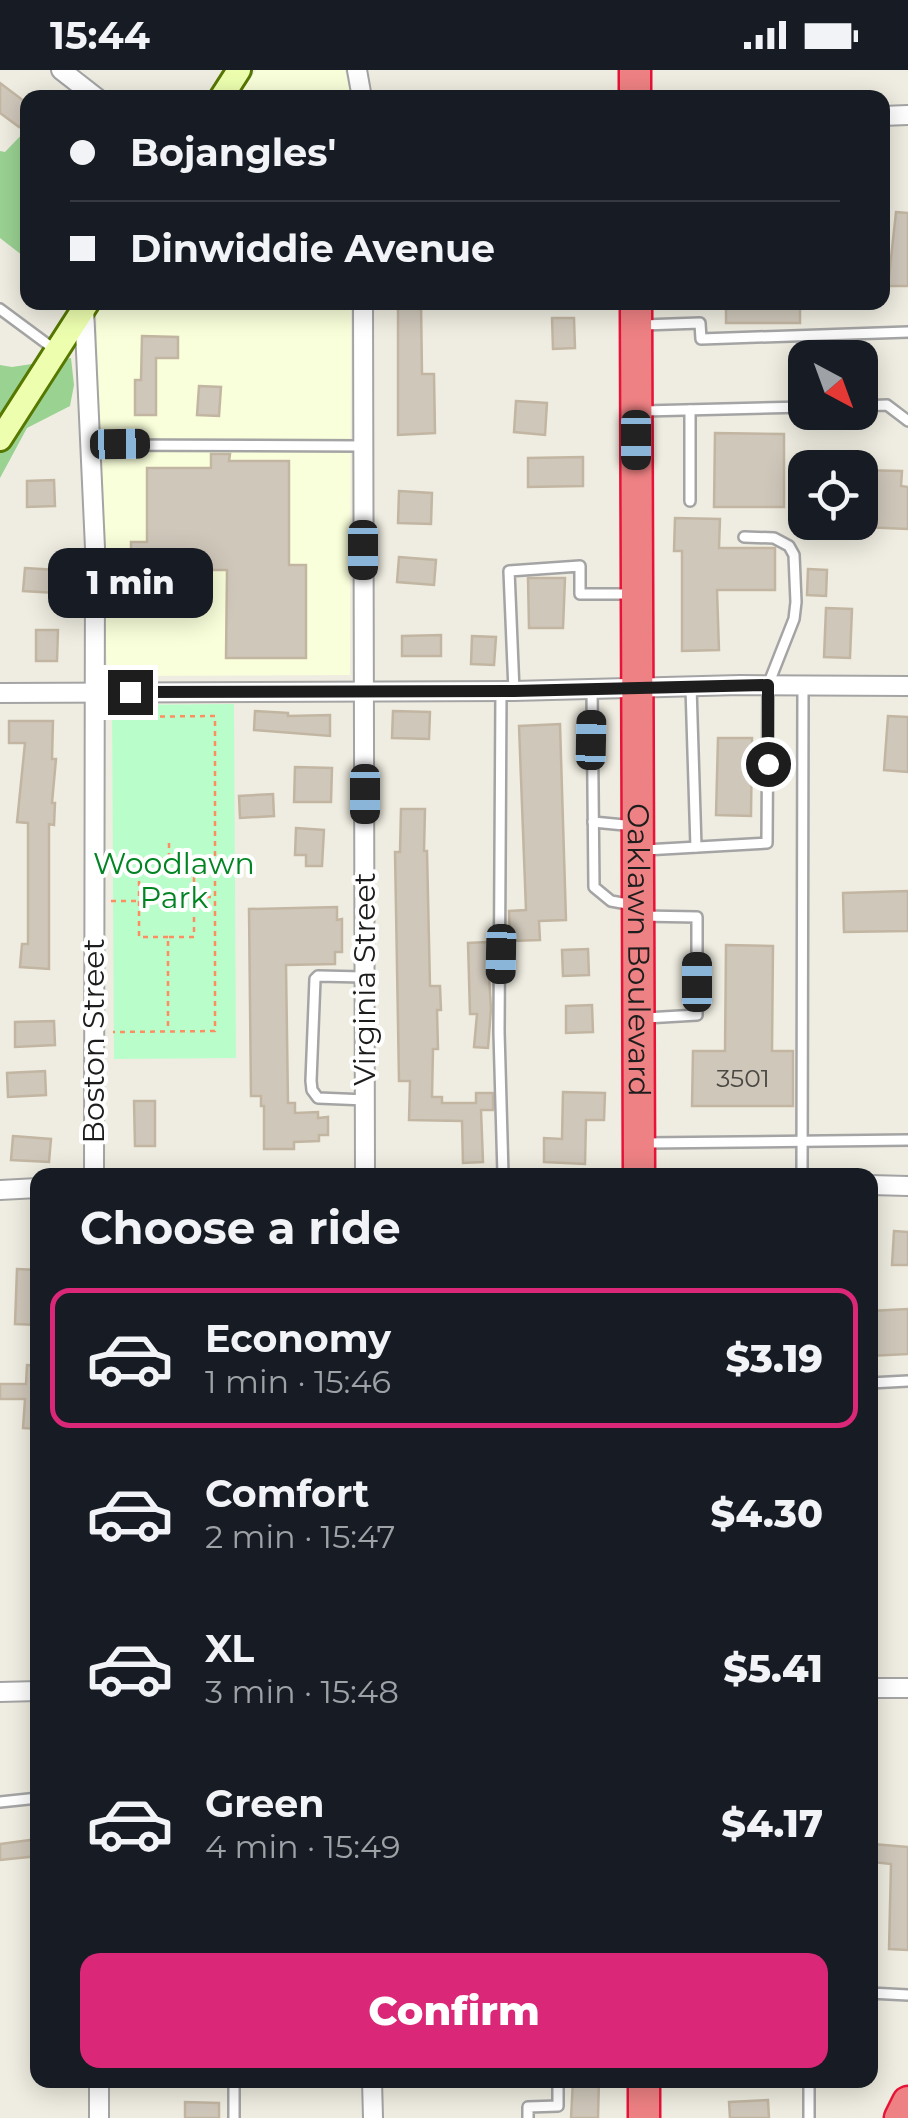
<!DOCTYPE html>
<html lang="en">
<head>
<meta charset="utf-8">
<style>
	body { margin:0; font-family:Montserrat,sans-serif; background:#242831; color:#f1f3f6; height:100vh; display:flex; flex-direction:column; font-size:38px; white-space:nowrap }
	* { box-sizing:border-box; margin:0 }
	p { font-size:32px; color:#9ea1a6 }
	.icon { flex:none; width:55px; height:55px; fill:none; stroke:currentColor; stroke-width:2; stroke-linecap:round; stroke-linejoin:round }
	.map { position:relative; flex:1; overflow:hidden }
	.drawer { position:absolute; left:30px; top:1098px; width:848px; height:920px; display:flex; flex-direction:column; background:#171b24; border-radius:20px; box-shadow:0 5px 25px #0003 }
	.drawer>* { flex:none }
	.guide { position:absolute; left:20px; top:20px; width:870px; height:220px; border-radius:20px; box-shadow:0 5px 25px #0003; display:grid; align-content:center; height:220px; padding:0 50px; background:#171b24 }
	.needle { width:65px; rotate:139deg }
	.controls { position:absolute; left:788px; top:270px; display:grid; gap:20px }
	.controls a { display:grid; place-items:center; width:90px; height:90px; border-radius:20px; background:#171b24; box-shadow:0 5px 25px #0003; font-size:50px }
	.end { position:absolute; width:45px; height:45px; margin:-22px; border:12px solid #1d1d1d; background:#fff; box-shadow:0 0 0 5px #fff }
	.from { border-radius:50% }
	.bubble { position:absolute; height:70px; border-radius:20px; background:#171b24; box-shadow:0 5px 25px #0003; font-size:32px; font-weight:800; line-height:70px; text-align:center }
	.car { position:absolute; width:30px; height:60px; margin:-30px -15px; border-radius:12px; box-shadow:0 0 8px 2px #0007; background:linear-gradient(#222 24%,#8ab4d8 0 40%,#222 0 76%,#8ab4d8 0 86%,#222 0) }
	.guide b { display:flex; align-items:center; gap:35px; height:95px; font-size:38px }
	.guide b+b { border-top:2px solid #363941 }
	.guide i { width:25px; height:25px; background:#f1f3f6 }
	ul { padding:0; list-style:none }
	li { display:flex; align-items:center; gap:30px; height:140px; margin:0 20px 15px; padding:0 30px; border:5px solid transparent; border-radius:20px }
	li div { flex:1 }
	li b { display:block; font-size:38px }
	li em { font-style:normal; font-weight:800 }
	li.on { border-color:#db2777 }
	li>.icon { width:90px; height:90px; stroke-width:1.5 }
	h2 { padding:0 50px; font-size:45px; line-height:120px }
	.primary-button { display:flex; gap:20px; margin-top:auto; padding:20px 50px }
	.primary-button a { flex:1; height:115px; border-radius:20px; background:#db2777; color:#fff; font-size:40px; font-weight:800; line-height:115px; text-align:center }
	.status { display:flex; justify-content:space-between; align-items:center; height:70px; padding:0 50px; background:#171b24; direction:ltr }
	.status svg { height:28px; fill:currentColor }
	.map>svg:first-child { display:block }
</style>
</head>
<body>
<div class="status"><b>15:44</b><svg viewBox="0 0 49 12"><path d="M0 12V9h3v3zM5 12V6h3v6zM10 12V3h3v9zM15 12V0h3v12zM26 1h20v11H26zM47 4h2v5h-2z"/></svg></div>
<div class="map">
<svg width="908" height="2048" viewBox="0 0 908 2048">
	<rect width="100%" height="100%" fill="#efede1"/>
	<g fill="#f9ffda">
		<polygon points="256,0 345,0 351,27 238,27"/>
		<polygon points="98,232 351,233 350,605 107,606 96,236"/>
	</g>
	<g fill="#9ad292">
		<polygon points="27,59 27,189 0,168 0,81 5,82"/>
		<polygon points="71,288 74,315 70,336 27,358 0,408 0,295 12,297"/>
	</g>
	<polygon fill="#b9feca" points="234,634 236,988 114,989 112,635"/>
	<g fill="#cfc7ba" stroke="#c2b6a2" stroke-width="2.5">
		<polygon points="0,13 28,34 28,46 19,57 0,43"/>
		<polygon points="896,142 908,143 908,216 888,216"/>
		<polygon points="398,232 421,232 422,304 434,304 435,363 398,365"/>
		<rect x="726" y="232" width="74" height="21"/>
		<polygon points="552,248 574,248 575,278 553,279"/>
		<polygon points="142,266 178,267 178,288 156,288 156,345 135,345 135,310 141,310"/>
		<polygon points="199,316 221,317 219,346 197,345"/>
		<polygon points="516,331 547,333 545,365 514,362"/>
		<polygon points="715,363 784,364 784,437 714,437"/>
		<polygon points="211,384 230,384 229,391 289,391 289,495 306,495 306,588 226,588 227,500 141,500 141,544 114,544 114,495 131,495 131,472 147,472 147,398 211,398"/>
		<polygon points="583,387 583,416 528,417 528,388"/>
		<polygon points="860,400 902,401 901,416 908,417 908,459 863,457 864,423 860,423"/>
		<polygon points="54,410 55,436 27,437 27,411"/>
		<polygon points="399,421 432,423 431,454 398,453"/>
		<polygon points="675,448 720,449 719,478 775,478 775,520 717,520 719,580 682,581 682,481 674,481"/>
		<polygon points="399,487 436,490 434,515 397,512"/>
		<polygon points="25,498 57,500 56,523 23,521"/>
		<polygon points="808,499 827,500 826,526 807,525"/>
		<polygon points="528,508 565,508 563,558 529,558"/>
		<polygon points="826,538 852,539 850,588 824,587"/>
		<polygon points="36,560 58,560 57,591 36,591"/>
		<polygon points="441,565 441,586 402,586 402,566"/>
		<polygon points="472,566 496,567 494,595 471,594"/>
		<polygon points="255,641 288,643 288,646 330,645 330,666 254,660"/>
		<polygon points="393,641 430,642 429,669 392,668"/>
		<polygon points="888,646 908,647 908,702 884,700"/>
		<polygon points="9,651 53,651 52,689 56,689 52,733 55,733 54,755 49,754 49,899 20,897 22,874 28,874 28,753 17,752 25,673 9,673"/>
		<polygon points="560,654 566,850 539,851 540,870 510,871 509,841 526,840 519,656"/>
		<polygon points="718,668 752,668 751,746 716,745"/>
		<polygon points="295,697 332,698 331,732 294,732"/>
		<polygon points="273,724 274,746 240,748 239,726"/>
		<polygon points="401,739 425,739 424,781 427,781 430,916 440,916 441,940 437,940 438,979 433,979 432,1027 442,1027 442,1033 476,1033 476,1023 493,1023 493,1040 481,1040 483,1092 463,1093 462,1051 409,1050 410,1011 399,1011 395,782 400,782"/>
		<polygon points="296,758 324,760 322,796 306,796 306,785 295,785"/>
		<polygon points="908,821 908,861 844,862 843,823"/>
		<polygon points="337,837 337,850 342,849 342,882 335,882 335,894 286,895 288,1033 295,1033 295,1043 318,1042 318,1048 328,1047 328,1065 319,1065 319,1071 294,1072 294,1079 264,1079 264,1036 261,1036 261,1026 251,1026 249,839"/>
		<polygon points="487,872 491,939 488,978 474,977 477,944 470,944 468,873"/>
		<polygon points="726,875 773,876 772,981 793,981 793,1036 692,1036 693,981 725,981"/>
		<polygon points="588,879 589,905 563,906 562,880"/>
		<polygon points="592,935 593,962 566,963 566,936"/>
		<polygon points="54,951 55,975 15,977 15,952"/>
		<polygon points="45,1001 46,1025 8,1027 7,1003"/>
		<polygon points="563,1022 605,1023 604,1050 586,1050 585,1094 544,1092 544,1068 562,1069"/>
		<polygon points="134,1031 155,1031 155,1076 135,1076"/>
		<polygon points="13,1066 51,1069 49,1092 11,1090"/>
		<polygon points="894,1161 908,1162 908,1195 892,1195"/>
		<polygon points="17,1199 38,1200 38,1255 15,1254"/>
		<polygon points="908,1239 908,1284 870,1286 870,1241"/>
		<polygon points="27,1295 38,1296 38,1359 23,1358 25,1329 0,1329 0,1314 26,1314"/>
		<polygon points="38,1769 38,1786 0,1790 0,1774"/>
		<polygon points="873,1774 908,1777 908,1880 889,1879 891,1794 872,1792"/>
		<polygon points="573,2010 599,2010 598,2048 571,2048"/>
		<polygon points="768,2030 769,2048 730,2048 729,2032"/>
		<polygon points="185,2032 219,2033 219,2048 185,2048"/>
	</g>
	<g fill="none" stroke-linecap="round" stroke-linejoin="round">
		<g stroke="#a4a4a4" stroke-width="14">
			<g id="lane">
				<polyline points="0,239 54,279"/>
				<polyline points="643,255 700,253 701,269 908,262"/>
				<polyline points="860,336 887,335 908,351"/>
				<polyline points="644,341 805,337"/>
				<polyline points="91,375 363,376"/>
				<polyline points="690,431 690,340"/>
				<polyline points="691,617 696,777"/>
				<polyline points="592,620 594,817 611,831 633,835"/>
				<polyline points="501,621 499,962 503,1105"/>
				<polyline points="514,621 509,501 580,496 580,524 633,524"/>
				<polyline points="593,752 635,756"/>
				<polyline points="645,780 767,773 768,615 794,549 796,532 794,485 789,476 774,468 744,467"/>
				<polyline points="641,846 697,847 697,945 646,948"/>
				<polyline points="363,907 318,906 315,909 311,1011 312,1020 318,1028 366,1030"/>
				<polyline points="646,1073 908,1070"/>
				<polyline points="802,1105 803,615"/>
				<polyline points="870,1313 908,1311"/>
				<polyline points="0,1732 38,1728"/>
				<polyline points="870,1923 908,1925"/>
				<polyline points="809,2010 809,2048"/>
				<polyline points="234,2048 234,2010"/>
				<polyline points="528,2048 528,2037 558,2036 558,2010"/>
			</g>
		</g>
		<g stroke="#a4a4a4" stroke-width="22">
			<g id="street">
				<polyline points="61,0 97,28"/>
				<polyline points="357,0 362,28"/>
				<polyline points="882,46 908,45"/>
				<polyline points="363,232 365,1105"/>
				<polyline points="84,238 95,478 94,1105"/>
				<polyline points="0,623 514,621 740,615 908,616"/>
				<polyline points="870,1115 908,1116"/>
				<polyline points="0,1120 38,1118"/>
				<polyline points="870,1618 908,1618"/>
				<polyline points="0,1622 38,1621"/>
				<polyline points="372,2010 373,2048"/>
				<polyline points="99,2048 99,2010"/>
			</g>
		</g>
		<g stroke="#567700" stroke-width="28">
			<g id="secondary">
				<polyline points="221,28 239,0"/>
				<polyline points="0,369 88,232"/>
			</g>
		</g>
		<g stroke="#e71438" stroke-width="35">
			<g id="highway">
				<polyline points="635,0 635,28"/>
				<path id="s1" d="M636 232 639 1105"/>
				<polyline points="644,2048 644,2010"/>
				<polyline points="900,2048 908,2032"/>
			</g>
		</g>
		<g stroke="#ff8d62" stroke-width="2.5" stroke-dasharray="5 5" stroke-linecap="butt">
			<polyline points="110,647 215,646 215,961 113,962"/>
			<polyline points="169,788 169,769"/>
			<polyline points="196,827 213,827"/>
			<polyline points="111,831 138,831"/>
			<polyline points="168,867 139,867 139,789 194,789 194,867 168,867 168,960"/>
		</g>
		<use href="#lane" stroke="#fff" stroke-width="9"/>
		<use href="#street" stroke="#fff" stroke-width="18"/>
		<use href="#secondary" stroke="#edffaf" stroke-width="22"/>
		<use href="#highway" stroke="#ee8183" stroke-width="30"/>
	</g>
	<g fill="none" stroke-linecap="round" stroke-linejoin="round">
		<polyline stroke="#1d1d1d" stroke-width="12" points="130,622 514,621 768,615 768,694"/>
	</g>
	<g text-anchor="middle" stroke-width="8" stroke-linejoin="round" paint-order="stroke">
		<g font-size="25" fill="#4a4844">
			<text x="743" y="1017">3501</text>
		</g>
		<g font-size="30" fill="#028423" stroke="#fff">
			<text x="174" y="804">Woodlawn<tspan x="174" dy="34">Park</tspan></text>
		</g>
		<g font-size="30" fill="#1d1d1d" stroke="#fff">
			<text dy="10" stroke="none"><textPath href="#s1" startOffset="648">Oaklawn Boulevard</textPath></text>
			<text transform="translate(365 909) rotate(-90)" y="10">Virginia Street</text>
			<text transform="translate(94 971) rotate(-90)" y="10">Boston Street</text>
		</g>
	</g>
</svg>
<div class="controls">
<a><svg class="needle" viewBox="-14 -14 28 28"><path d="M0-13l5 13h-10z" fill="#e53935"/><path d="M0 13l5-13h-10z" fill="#9ea1a6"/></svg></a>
<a><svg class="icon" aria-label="locate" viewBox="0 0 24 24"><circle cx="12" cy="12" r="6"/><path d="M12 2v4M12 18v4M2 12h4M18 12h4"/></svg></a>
</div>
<i class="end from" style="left:768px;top:694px"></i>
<i class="end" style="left:130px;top:622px"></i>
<div class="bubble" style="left:48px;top:478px;width:165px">1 min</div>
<i class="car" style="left:636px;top:370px;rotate:180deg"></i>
<i class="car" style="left:120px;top:374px;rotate:89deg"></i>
<i class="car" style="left:363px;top:480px;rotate:180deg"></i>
<i class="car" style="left:591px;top:670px;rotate:1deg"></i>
<i class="car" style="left:365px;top:724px;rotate:180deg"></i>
<i class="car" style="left:501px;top:884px;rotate:181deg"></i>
<i class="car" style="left:697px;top:912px;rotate:0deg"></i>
<div class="guide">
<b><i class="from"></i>Bojangles'</b>
<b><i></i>Dinwiddie Avenue</b>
</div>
<section class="drawer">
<h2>Choose a ride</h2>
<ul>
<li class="on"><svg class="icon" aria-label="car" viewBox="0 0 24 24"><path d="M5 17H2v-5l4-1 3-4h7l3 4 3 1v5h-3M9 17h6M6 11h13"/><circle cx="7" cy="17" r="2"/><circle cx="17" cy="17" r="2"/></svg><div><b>Economy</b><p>1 min · 15:46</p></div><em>$3.19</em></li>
<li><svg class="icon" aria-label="car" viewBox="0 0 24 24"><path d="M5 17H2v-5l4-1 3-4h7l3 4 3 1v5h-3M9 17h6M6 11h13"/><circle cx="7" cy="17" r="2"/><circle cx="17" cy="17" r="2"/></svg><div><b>Comfort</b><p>2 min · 15:47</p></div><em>$4.30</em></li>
<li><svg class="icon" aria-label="car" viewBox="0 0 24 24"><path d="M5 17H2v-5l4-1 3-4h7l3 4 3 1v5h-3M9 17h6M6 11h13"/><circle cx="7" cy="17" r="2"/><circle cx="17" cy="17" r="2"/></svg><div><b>XL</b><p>3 min · 15:48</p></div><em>$5.41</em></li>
<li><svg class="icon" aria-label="car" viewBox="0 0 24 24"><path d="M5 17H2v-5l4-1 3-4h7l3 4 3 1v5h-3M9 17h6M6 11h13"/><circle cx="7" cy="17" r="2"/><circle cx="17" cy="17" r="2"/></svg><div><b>Green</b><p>4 min · 15:49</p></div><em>$4.17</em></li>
</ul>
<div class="primary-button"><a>Confirm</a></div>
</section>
</div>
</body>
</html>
